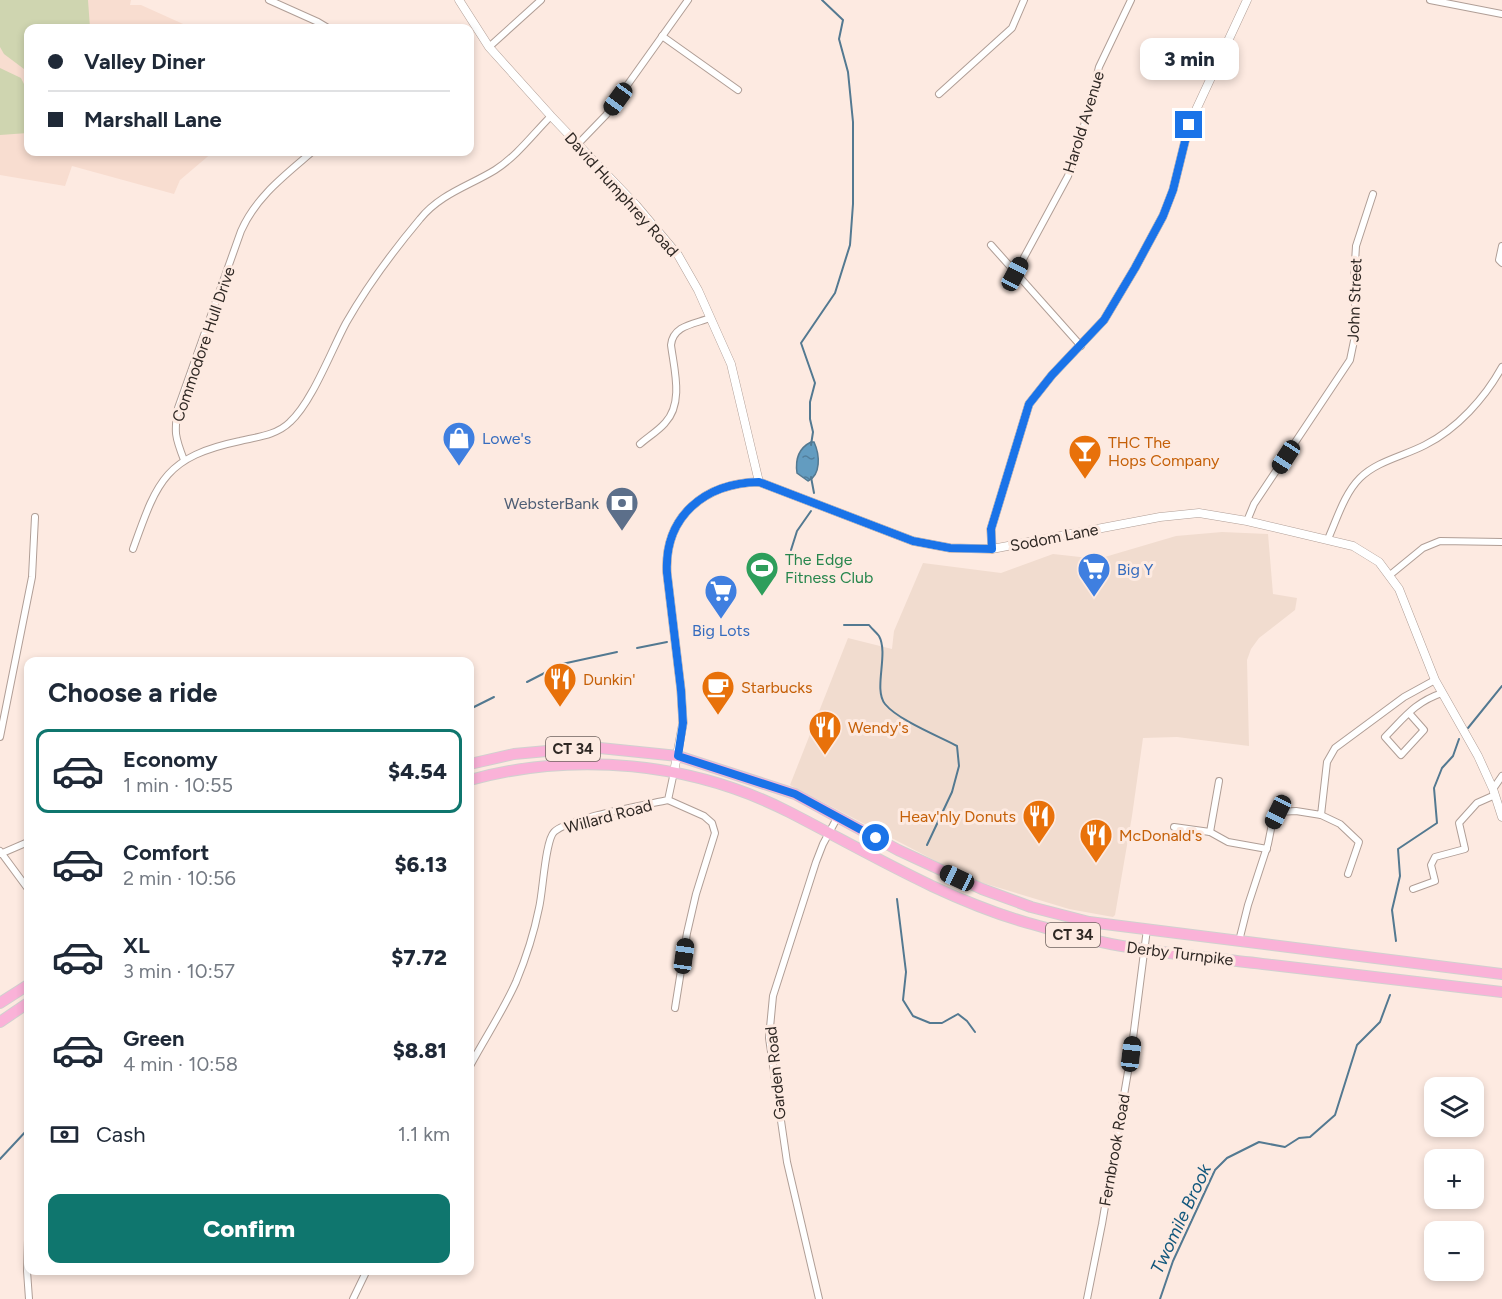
<!DOCTYPE html>
<html lang="en">
<head>
<meta charset="utf-8">
<style>
	body { margin:0; font-family:Figtree,sans-serif; background:#f2f2f3; color:#1f2937; height:100vh; display:flex; flex-direction:column; font-size:22px; white-space:nowrap }
	* { box-sizing:border-box; margin:0 }
	p { font-size:20px; color:#747a83 }
	.icon { flex:none; width:33px; height:33px; fill:none; stroke:currentColor; stroke-width:2; stroke-linecap:round; stroke-linejoin:round }
	.map { position:relative; flex:1; overflow:hidden }
	.details { position:absolute; left:24px; top:657px; width:450px; height:618px; display:flex; flex-direction:column; background:#fff; border-radius:12px; box-shadow:0 3px 9px #0003 }
	.details>* { flex:none }
	.top-card { position:absolute; left:24px; top:24px; width:450px; height:132px; border-radius:12px; box-shadow:0 3px 9px #0003; display:grid; align-content:center; height:132px; padding:0 24px; background:#fff }
	.buttons { position:absolute; left:1424px; top:1077px; display:grid; gap:12px }
	.buttons a { display:grid; place-items:center; width:60px; height:60px; border-radius:12px; background:#fff; box-shadow:0 3px 9px #0003; font-size:30px }
	.end { position:absolute; width:27px; height:27px; margin:-14px; border:8px solid #1a73e8; background:#fff; box-shadow:0 0 0 3px #fff }
	.from { border-radius:50% }
	.bubble { position:absolute; height:42px; border-radius:12px; background:#fff; box-shadow:0 3px 9px #0003; font-size:20px; font-weight:800; line-height:42px; text-align:center }
	.car { position:absolute; width:18px; height:36px; margin:-18px -9px; border-radius:8px; box-shadow:0 0 4px 2px #0007; background:linear-gradient(#222 24%,#8ab4d8 0 40%,#222 0 76%,#8ab4d8 0 86%,#222 0) }
	.top-card b { display:flex; align-items:center; gap:21px; height:57px; font-size:22px }
	.top-card b+b { border-top:2px solid #e0e1e3 }
	.top-card i { width:15px; height:15px; background:#1f2937 }
	ul { padding:0; list-style:none }
	li { display:flex; align-items:center; gap:18px; height:84px; margin:0 12px 9px; padding:0 12px; border:3px solid transparent; border-radius:12px }
	li div { flex:1 }
	li b { display:block; font-size:22px }
	li em { font-style:normal; font-weight:800 }
	li.selected { border-color:#0f766e }
	li>.icon { width:54px; height:54px; stroke-width:1.5 }
	h2 { padding:0 24px; font-size:27px; line-height:72px }
	.pay { display:flex; align-items:center; gap:15px; height:66px; padding:0 24px; font-size:22px }
	.pay p { margin-inline-start:auto }
	.cta { display:flex; gap:12px; margin-top:auto; padding:12px 24px }
	.cta a { flex:1; height:69px; border-radius:12px; background:#0f766e; color:#fff; font-size:24px; font-weight:800; line-height:69px; text-align:center }
	.map>svg:first-child { display:block }
</style>
</head>
<body>
<div class="map">
<svg width="1502" height="1299" viewBox="0 0 1502 1299">
	<defs>
		<pattern id="water-ripples" width="26" height="14" patternUnits="userSpaceOnUse" patternTransform="scale(1.5)"><rect width="26" height="14" fill="#639cc0"/><path d="M2 4q2-2 4 0t4 0M15 11q2-2 4 0t4 0" fill="none" stroke="#527f9c"/></pattern>
	</defs>
	<rect width="100%" height="100%" fill="#fdeae1"/>
	<polygon fill="#f1dccf" points="1222,532 1268,534 1273,594 1297,598 1295,610 1259,638 1251,649 1247,660 1249,746 1177,737 1143,738 1132,816 1115,915 1113,917 1069,909 983,883 951,869 790,785 848,638 892,649 894,631 923,563 1001,573 1053,554 1098,559 1176,536"/>
	<polygon fill="#f8ddd0" points="0,0 131,0 130,5 141,5 192,28 28,28 28,152 213,152 180,180 174,194 72,166 65,186 0,175"/>
	<g fill="#cfd5b0">
		<polygon points="0,0 88,0 90,28 28,28 28,72 4,54 0,47"/>
		<polygon points="0,68 21,78 28,92 28,133 0,135"/>
	</g>
	<path fill="url(#water-ripples)" stroke="#537991" stroke-width="1.5" d="M811 442H814C820 455 821 475 808 481L797 473C795 459 799 448 811 442Z"/>
	<g fill="none" stroke-linecap="round" stroke-linejoin="round">
		<g stroke="#537991" stroke-width="2">
			<polyline points="811,445 813,432 810,419 810,402 815,383 801,343 835,293 850,245 853,204 853,122 848,72 839,39 843,20 822,0"/>
			<polyline points="811,477 814,493"/>
			<polyline points="791,550 797,531 811,511"/>
			<path d="M844 625H869C872 629 876 632 879 636 889 654 873 689 885 704 898 720 938 736 957 746L959 766 952 792 927 845"/>
			<polyline points="637,648 667,642"/>
			<polyline points="527,682 562,664 617,652"/>
			<polyline points="470,709 494,697"/>
			<polyline points="1468,728 1502,686"/>
			<polyline points="897,899 906,972 903,1000 913,1016 930,1023 942,1023 958,1014 967,1021 975,1032"/>
			<polyline points="1396,941 1392,910 1400,876 1398,849 1437,823 1434,788 1442,768 1453,756 1459,739"/>
			<polyline points="0,1159 28,1129"/>
			<polyline points="1160,1299 1173,1261 1215,1170 1227,1158 1259,1142 1285,1147 1299,1138 1310,1137 1335,1115 1357,1045 1380,1022 1390,995"/>
		</g>
		<g stroke="#b09e96" stroke-width="8">
			<g id="minor">
				<polyline points="269,0 318,22 328,28"/>
				<polyline points="1430,0 1502,14"/>
				<polyline points="662,36 738,90"/>
				<polyline points="489,47 541,0"/>
				<polyline points="939,94 1012,28 1024,0"/>
				<polyline points="578,144 606,115 688,0"/>
				<polyline points="991,245 1081,346"/>
				<polyline points="1502,246 1499,260 1502,263"/>
				<polyline points="1015,274 1068,176 1078,149 1099,67 1131,0"/>
				<path d="M640 444C648 437 658 431 665 423 684 403 674 369 671 345 673 325 695 324 710 318"/>
				<path d="M184 460C175 437 174 432 178 408L241 231C256 197 284 176 312 152"/>
				<polyline points="1247,521 1254,504 1350,360 1356,331 1354,279 1356,246 1373,194"/>
				<path d="M1328 539C1337 519 1344 494 1360 478 1377 461 1404 456 1425 445 1457 429 1485 398 1502 367"/>
				<path d="M133 549C157 482 164 457 240 441 257 437 277 435 290 422 312 402 331 351 346 323 366 288 394 250 420 219 440 194 469 186 495 170 517 156 533 134 551 116"/>
				<polyline points="1390,575 1423,548 1440,541 1502,542"/>
				<path d="M1409 713 1424 730 1401 755 1385 737C1404 718 1415 702 1442 693"/>
				<polyline points="0,737 32,577 35,517"/>
				<polyline points="1493,789 1502,776"/>
				<polyline points="668,800 704,816 712,823 715,833 696,894 687,933 675,1008"/>
				<polyline points="1321,815 1340,824 1359,842 1348,874"/>
				<polyline points="1174,827 1210,832 1228,842 1267,849"/>
				<polyline points="1210,832 1219,781"/>
				<polyline points="0,851 28,889"/>
				<polyline points="0,854 28,842"/>
				<polyline points="1413,889 1435,881 1431,865 1435,857 1465,849 1459,823 1477,803 1495,795"/>
				<polyline points="1239,941 1248,905 1268,844 1272,824 1278,812 1296,811 1321,815 1327,762 1335,748 1404,697 1435,680"/>
				<path d="M470 1066C485 1038 503 1011 516 982 526 958 534 933 539 908 543 892 545 841 554 832 568 818 645 805 668 800L674 772"/>
				<polyline points="28,1240 27,1271 29,1299"/>
				<polyline points="353,1299 367,1270"/>
				<polyline points="819,1299 787,1162 769,1038 773,996 816,862 823,844 837,818"/>
				<polyline points="1087,1299 1102,1224 1131,1054 1147,929"/>
			</g>
		</g>
		<g stroke="#b09e96" stroke-width="9">
			<g id="tertiary">
				<polyline points="459,0 489,47 551,116 636,205 678,255 698,290 731,364 759,482"/>
				<polyline points="992,549 991,529 1029,404 1052,375 1104,320 1135,268 1163,216 1173,190 1189,125 1247,0"/>
				<path d="M674 772 683 723 681 690 667 573C664 516 705 483 759 482L913 541 950 548 992 549 1160 517 1199 513 1247 521 1353 546 1379 562 1399 589 1435 680 1478 756 1493 789 1502 817"/>
			</g>
		</g>
		<g stroke="#d1d0cf" stroke-width="12">
			<g id="trunk">
				<polyline points="470,764 514,754 569,749 600,748 678,756 795,794 898,850 982,889 1031,907 1089,922 1502,974"/>
				<path d="M470 780C575 751 691 762 789 812 867 852 944 899 1028 923 1061 932 1094 942 1128 947 1175 955 1224 959 1272 965 1349 974 1425 983 1502 992"/>
				<polyline points="0,1003 28,985"/>
				<polyline points="0,1022 28,1003"/>
			</g>
		</g>
		<use href="#minor" stroke="#fff" stroke-width="6"/>
		<use href="#tertiary" stroke="#fff" stroke-width="8"/>
		<use href="#trunk" stroke="#fab2d8" stroke-width="10"/>
	</g>
	<g fill="none" stroke-linecap="round" stroke-linejoin="round">
		<path stroke="#1a73e8" stroke-width="8" d="M876 838 795 794 678 756 683 723 681 690 667 573C664 516 705 483 759 482L913 541 950 548 992 549 991 529 1029 404 1052 375 1104 320 1135 268 1163 216 1173 190 1189 125"/>
	</g>
	<defs>
		<g id="shop-pin" transform="scale(1.725)"><path d="M0 17L-7.5 6A9.5 9.5 0 1 1 7.5 6Z" fill="#3f7fe0" stroke="#fdeae1"/><path d="M-5-2.5h2.3a2.7 3.5 0 0 1 5.4 0H5L5.5 6h-11ZM-1.5-2.5h3a1.5 2.3 0 0 0-3 0Z" fill="#fff"/></g>
		<g id="bar-pin" transform="scale(1.725)"><path d="M0 17L-7.5 6A9.5 9.5 0 1 1 7.5 6Z" fill="#e8710a" stroke="#fdeae1"/><path d="M-6-5H6L.8 .8V4.5H3.5V6h-7V4.5H-.8V.8Z" fill="#fff"/></g>
		<g id="bank-pin" transform="scale(1.725)"><path d="M0 17L-7.5 6A9.5 9.5 0 1 1 7.5 6Z" fill="#5c6f8a" stroke="#fdeae1"/><path d="M-6-4H6V4H-6ZM0-2.3a2.3 2.3 0 1 0 0 4.6a2.3 2.3 0 1 0 0-4.6Z" fill="#fff"/></g>
		<g id="stadium-pin" transform="scale(1.725)"><path d="M0 17L-7.5 6A9.5 9.5 0 1 1 7.5 6Z" fill="#2e9e5b" stroke="#fdeae1"/><path d="M0-5a6.5 5 0 1 0 0 10a6.5 5 0 1 0 0-10ZM-3.5-1.8h7v3.6h-7Z" fill="#fff"/></g>
		<g id="supermarket-pin" transform="scale(1.725)"><path d="M0 17L-7.5 6A9.5 9.5 0 1 1 7.5 6Z" fill="#3f7fe0" stroke="#fdeae1"/><path d="M-6-5.5h2.5l.6 2H6L4.5 2H-2.5L-4.4-4H-6ZM-1.5 3.2a1.3 1.3 0 1 0 .1 0ZM3 3.2a1.3 1.3 0 1 0 .1 0Z" fill="#fff"/></g>
		<g id="restaurant-pin" transform="scale(1.725)"><path d="M0 17L-7.5 6A9.5 9.5 0 1 1 7.5 6Z" fill="#e8710a" stroke="#fdeae1"/><path d="M-5-6h1v4h1v-4h1v4h1v-4h1v5L-1.5 .5V6h-2V.5L-5-1ZM5-6V6H3V1.5H1.5Q1.5-4 5-6Z" fill="#fff"/></g>
		<g id="cafe-pin" transform="scale(1.725)"><path d="M0 17L-7.5 6A9.5 9.5 0 1 1 7.5 6Z" fill="#e8710a" stroke="#fdeae1"/><path d="M-5.5-4.5H6V0H3Q3 3.5 0 3.5H-2.5Q-5.5 3.5-5.5 0ZM3-3.2v2h1.7v-2ZM-6 4.5H4V6H-6Z" fill="#fff"/></g>
	</defs>
	<g fill-rule="evenodd">
		<use href="#shop-pin" x="459" y="438"/>
		<use href="#bar-pin" x="1085" y="451"/>
		<use href="#bank-pin" x="622" y="503"/>
		<use href="#stadium-pin" x="762" y="568"/>
		<use href="#supermarket-pin" x="1094" y="569"/>
		<use href="#supermarket-pin" x="721" y="591"/>
		<use href="#restaurant-pin" x="560" y="679"/>
		<use href="#cafe-pin" x="718" y="687"/>
		<use href="#restaurant-pin" x="825" y="727"/>
		<use href="#restaurant-pin" x="1039" y="816"/>
		<use href="#restaurant-pin" x="1096" y="835"/>
	</g>
	<g text-anchor="middle" stroke-width="6" stroke-linejoin="round" paint-order="stroke">
		<g fill="#fdeae1" stroke="#6d625d" stroke-width="1.5">
			<rect x="546" y="737" width="54" height="24" rx="4.5"/>
			<rect x="1046" y="923" width="54" height="24" rx="4.5"/>
		</g>
		<g font-size="15" font-weight="bold" fill="#2f2824">
			<text x="573" y="754">CT 34</text>
			<text x="1073" y="940">CT 34</text>
		</g>
		<g font-size="16" fill="#2f2824" stroke="#fdeae1">
			<text transform="translate(1083 122) rotate(-73)" y="6">Harold Avenue</text>
			<text transform="translate(622 194) rotate(48)" y="6">David Humphrey Road</text>
			<text transform="translate(1354 300) rotate(-88)" y="6">John Street</text>
			<text transform="translate(203 344) rotate(-71)" y="6">Commodore Hull Drive</text>
			<text transform="translate(1054 537) rotate(-11)" y="6">Sodom Lane</text>
			<text transform="translate(608 816) rotate(-15)" y="6">Willard Road</text>
			<text transform="translate(1180 953) rotate(7)" y="6">Derby Turnpike</text>
			<text transform="translate(775 1073) rotate(-96)" y="6">Garden Road</text>
			<text transform="translate(1114 1150) rotate(-80)" y="6">Fernbrook Road</text>
		</g>
		<g font-size="16" fill="#366cbe" stroke="#fdeae1" text-anchor="start">
			<text x="482" y="444">Lowe's</text>
			<text x="1117" y="575">Big Y</text>
			<text x="721" y="636" text-anchor="middle">Big Lots</text>
		</g>
		<g font-size="16" fill="#c56008" stroke="#fdeae1" text-anchor="start">
			<text x="1108" y="448">THC The<tspan x="1108" dy="18">Hops Company</tspan></text>
			<text x="583" y="685">Dunkin'</text>
			<text x="741" y="693">Starbucks</text>
			<text x="848" y="733">Wendy's</text>
			<text x="1016" y="822" text-anchor="end">Heav'nly Donuts</text>
			<text x="1119" y="841">McDonald's</text>
		</g>
		<g font-size="16" fill="#4e5e75" stroke="#fdeae1" text-anchor="end">
			<text x="599" y="509">WebsterBank</text>
		</g>
		<g font-size="16" fill="#27864d" stroke="#fdeae1" text-anchor="start">
			<text x="785" y="565">The Edge<tspan x="785" dy="18">Fitness Club</tspan></text>
		</g>
		<g font-size="18" font-style="italic" fill="#13587d" stroke="#fdeae1">
			<text transform="translate(1181 1219) rotate(-65)" y="6">Twomile Brook</text>
		</g>
	</g>
</svg>
<div class="buttons">
<a><svg class="icon" aria-label="layers" viewBox="0 0 24 24"><path d="M12 4l9 5-9 5-9-5zM3 14l9 5 9-5"/></svg></a>
<a>+</a>
<a>−</a>
</div>
<i class="end from" style="left:876px;top:838px"></i>
<i class="end" style="left:1189px;top:125px"></i>
<div class="bubble" style="left:1140px;top:38px;width:99px">3 min</div>
<i class="car" style="left:618px;top:99px;rotate:216deg"></i>
<i class="car" style="left:1015px;top:274px;rotate:28deg"></i>
<i class="car" style="left:1286px;top:457px;rotate:213deg"></i>
<i class="car" style="left:1278px;top:812px;rotate:206deg"></i>
<i class="car" style="left:957px;top:878px;rotate:295deg"></i>
<i class="car" style="left:684px;top:956px;rotate:8deg"></i>
<i class="car" style="left:1131px;top:1054px;rotate:7deg"></i>
<div class="top-card">
<b><i class="from"></i>Valley Diner</b>
<b><i></i>Marshall Lane</b>
</div>
<section class="details">
<h2>Choose a ride</h2>
<ul>
<li class="selected"><svg class="icon" aria-label="car" viewBox="0 0 24 24"><path d="M5 17H2v-5l4-1 3-4h7l3 4 3 1v5h-3M9 17h6M6 11h13"/><circle cx="7" cy="17" r="2"/><circle cx="17" cy="17" r="2"/></svg><div><b>Economy</b><p>1 min · 10:55</p></div><em>$4.54</em></li>
<li><svg class="icon" aria-label="car" viewBox="0 0 24 24"><path d="M5 17H2v-5l4-1 3-4h7l3 4 3 1v5h-3M9 17h6M6 11h13"/><circle cx="7" cy="17" r="2"/><circle cx="17" cy="17" r="2"/></svg><div><b>Comfort</b><p>2 min · 10:56</p></div><em>$6.13</em></li>
<li><svg class="icon" aria-label="car" viewBox="0 0 24 24"><path d="M5 17H2v-5l4-1 3-4h7l3 4 3 1v5h-3M9 17h6M6 11h13"/><circle cx="7" cy="17" r="2"/><circle cx="17" cy="17" r="2"/></svg><div><b>XL</b><p>3 min · 10:57</p></div><em>$7.72</em></li>
<li><svg class="icon" aria-label="car" viewBox="0 0 24 24"><path d="M5 17H2v-5l4-1 3-4h7l3 4 3 1v5h-3M9 17h6M6 11h13"/><circle cx="7" cy="17" r="2"/><circle cx="17" cy="17" r="2"/></svg><div><b>Green</b><p>4 min · 10:58</p></div><em>$8.81</em></li>
</ul>
<div class="pay"><svg class="icon" aria-label="cash" viewBox="0 0 24 24"><path d="M3 7h18v10H3z"/><circle cx="12" cy="12" r="2"/></svg>Cash<p>1.1 km</p></div>
<div class="cta"><a>Confirm</a></div>
</section>
</div>
</body>
</html>
